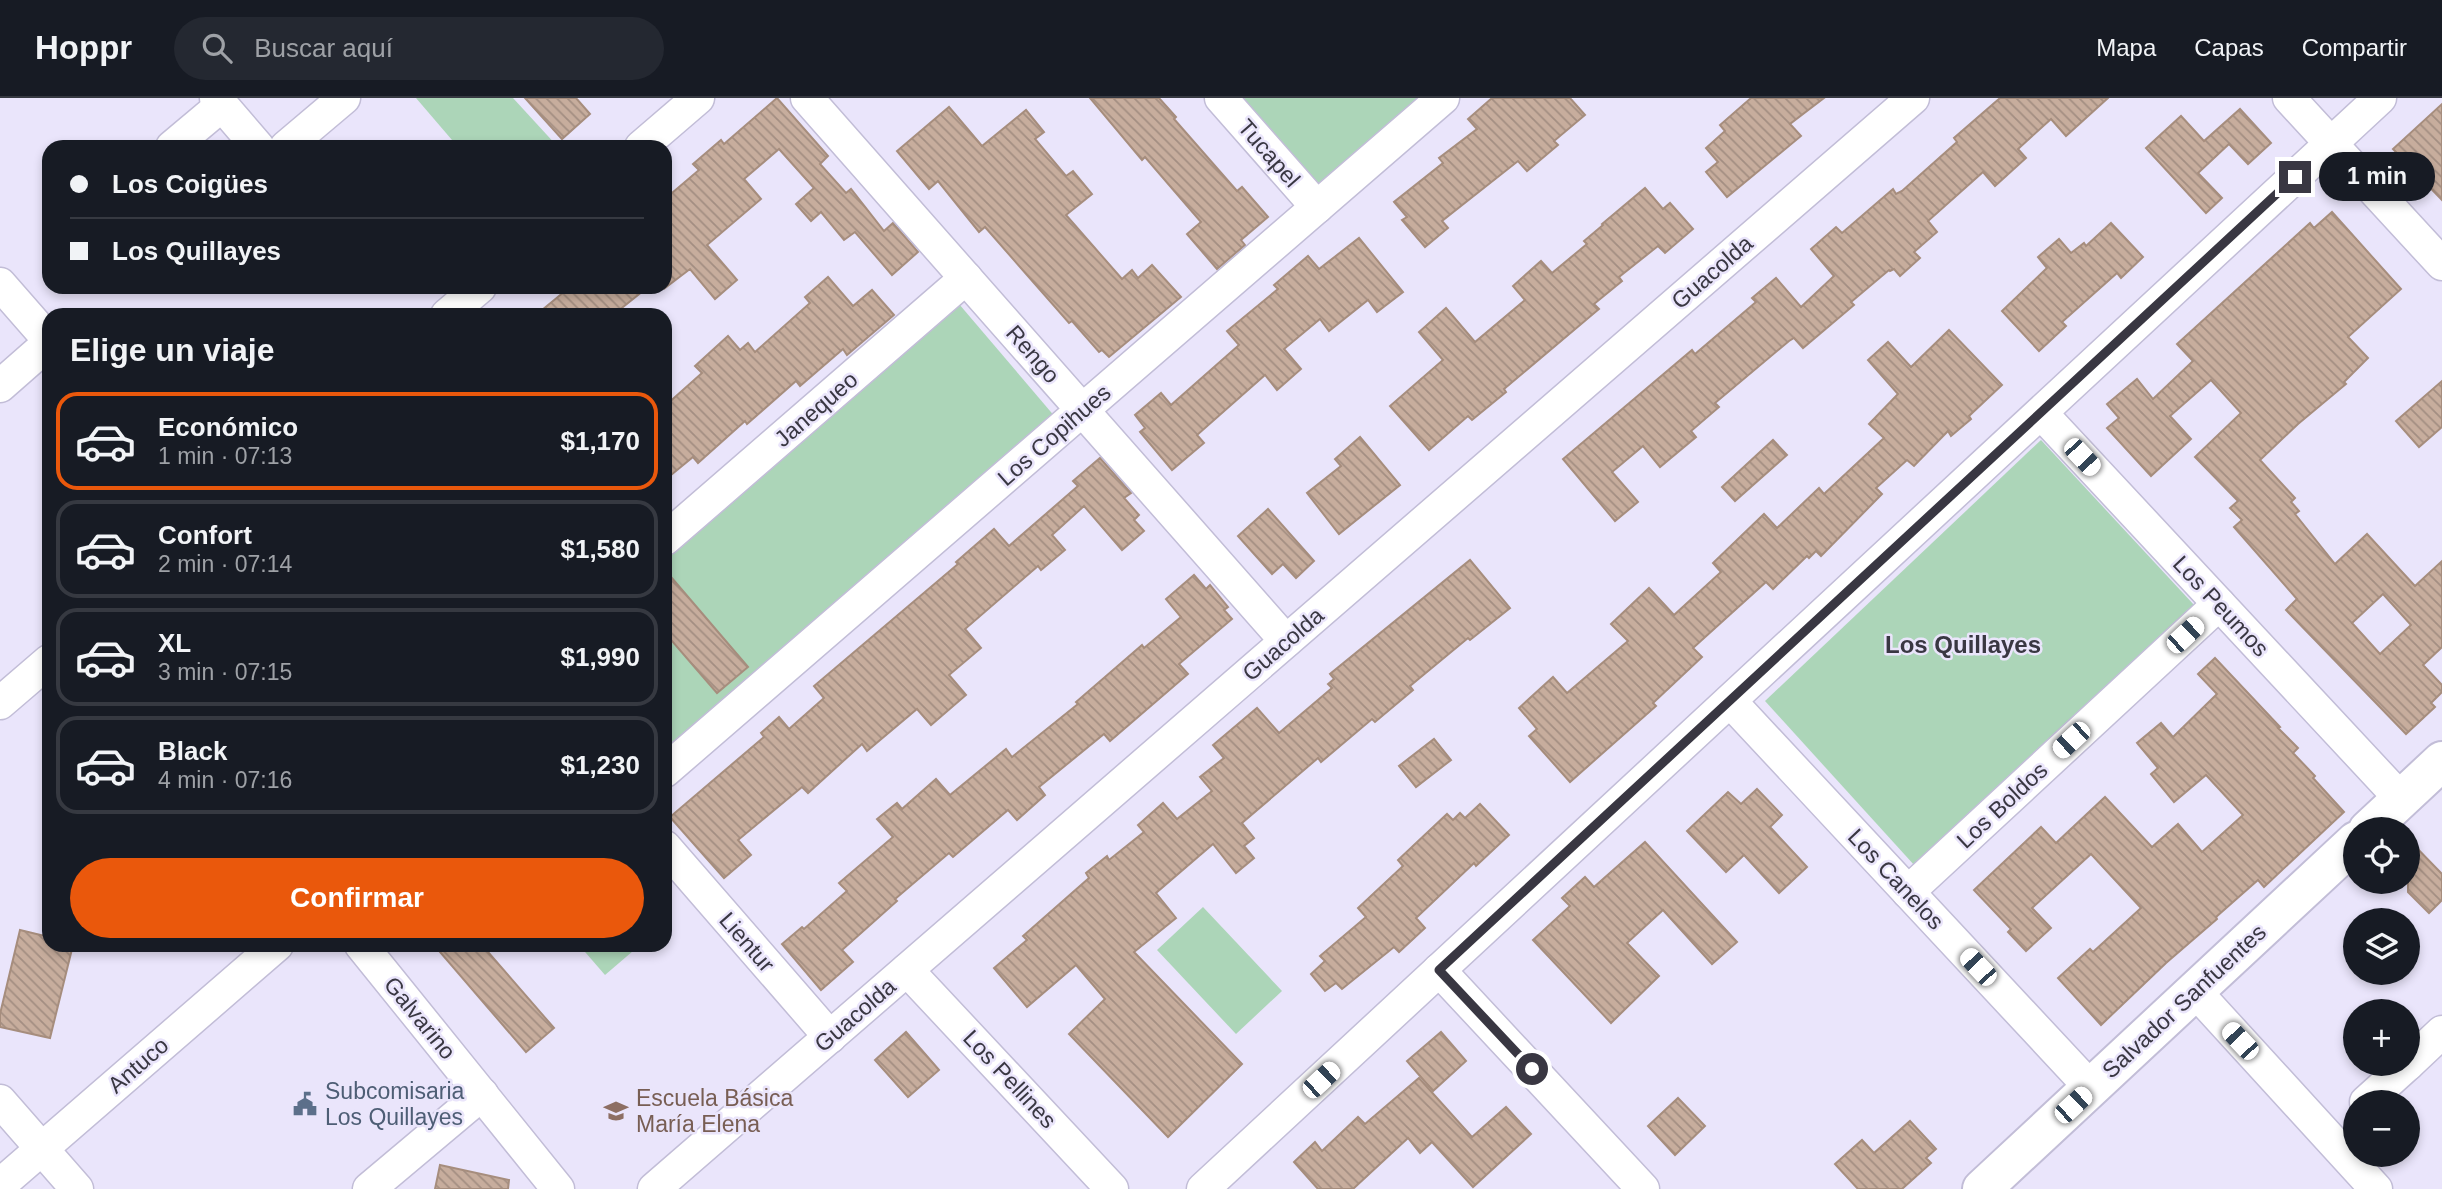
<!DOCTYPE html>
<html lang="es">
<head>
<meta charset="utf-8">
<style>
	body { margin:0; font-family:Arial,sans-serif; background:#242831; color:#f1f3f6; height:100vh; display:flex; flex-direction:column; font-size:26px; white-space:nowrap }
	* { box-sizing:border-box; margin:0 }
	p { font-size:23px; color:#9ea1a6 }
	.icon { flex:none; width:38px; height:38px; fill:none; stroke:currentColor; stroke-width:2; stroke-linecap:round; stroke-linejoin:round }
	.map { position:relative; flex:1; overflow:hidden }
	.drawer { position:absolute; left:42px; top:210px; width:630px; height:644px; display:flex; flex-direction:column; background:#171b24; border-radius:21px; box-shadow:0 4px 10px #0003 }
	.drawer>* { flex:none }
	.guide { position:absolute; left:42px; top:42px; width:630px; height:154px; border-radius:21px; box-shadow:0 4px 10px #0003; display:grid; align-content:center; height:154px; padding:0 28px; background:#171b24 }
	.fabs { position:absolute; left:2343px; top:719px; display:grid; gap:14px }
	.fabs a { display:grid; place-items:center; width:77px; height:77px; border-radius:50%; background:#171b24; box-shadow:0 4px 10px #0003; font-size:35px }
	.end { position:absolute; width:32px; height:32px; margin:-16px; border:9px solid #393742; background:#fff; box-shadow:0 0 0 4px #fff }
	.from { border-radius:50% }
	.bubble { position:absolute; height:49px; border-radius:24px; background:#171b24; box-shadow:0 4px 10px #0003; font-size:23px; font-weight:700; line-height:49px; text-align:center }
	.car { position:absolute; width:21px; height:42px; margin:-21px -10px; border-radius:9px; box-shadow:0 0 5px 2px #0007; background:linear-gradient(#fff 24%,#345 0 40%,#fff 0 76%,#345 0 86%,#fff 0) }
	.guide b { display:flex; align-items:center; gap:24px; height:66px; font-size:26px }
	.guide b+b { border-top:2px solid #363941 }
	.guide i { width:18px; height:18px; background:#f1f3f6 }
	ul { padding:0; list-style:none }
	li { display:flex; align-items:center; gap:21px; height:98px; margin:0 14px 10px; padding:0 14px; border:4px solid #363941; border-radius:21px }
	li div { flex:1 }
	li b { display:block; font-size:26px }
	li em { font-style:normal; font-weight:700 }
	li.active { border-color:#ea580c }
	li>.icon { width:63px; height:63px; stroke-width:1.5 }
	h2 { padding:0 28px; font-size:32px; line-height:84px }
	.action { display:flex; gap:14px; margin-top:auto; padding:14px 28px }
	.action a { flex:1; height:80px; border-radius:42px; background:#ea580c; color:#fff; font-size:28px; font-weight:700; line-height:80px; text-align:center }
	header { display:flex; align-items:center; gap:42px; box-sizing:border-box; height:98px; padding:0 35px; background:#171b24; border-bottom:2px solid #363941 }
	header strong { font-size:33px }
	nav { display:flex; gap:38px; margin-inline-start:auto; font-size:24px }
	.search { width:490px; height:63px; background:#242831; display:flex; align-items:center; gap:18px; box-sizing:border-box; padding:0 24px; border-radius:38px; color:#9ea1a6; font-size:26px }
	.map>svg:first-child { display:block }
</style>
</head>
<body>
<header>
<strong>Hoppr</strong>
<div class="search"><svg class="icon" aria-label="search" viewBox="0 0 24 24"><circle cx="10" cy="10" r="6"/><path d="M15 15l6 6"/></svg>Buscar aquí</div>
<nav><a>Mapa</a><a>Capas</a><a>Compartir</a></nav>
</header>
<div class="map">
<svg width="2442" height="1091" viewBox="0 0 2442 1091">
	<defs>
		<pattern id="building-back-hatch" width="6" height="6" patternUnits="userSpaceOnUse" patternTransform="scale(1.75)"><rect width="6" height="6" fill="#c7ad9d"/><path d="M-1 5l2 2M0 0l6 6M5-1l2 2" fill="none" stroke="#a38e82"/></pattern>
	</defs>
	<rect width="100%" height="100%" fill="#eae5fb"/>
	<g fill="#acd5b8">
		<polygon points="416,0 513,0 558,49 458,49"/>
		<polygon points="1227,0 1427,0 1314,99"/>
		<polygon points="959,206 1056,320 665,656 665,458"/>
		<polygon points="2041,342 2195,508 1915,768 1765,603"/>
		<polygon points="1203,809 1282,893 1236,936 1157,852"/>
		<polygon points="579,847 640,847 605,877"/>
	</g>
	<g fill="url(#building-back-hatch)" stroke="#a68d7d" stroke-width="2" fill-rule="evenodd">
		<polygon points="525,0 576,0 590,16 562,41"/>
		<polygon points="777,0 828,58 820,66 846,95 851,91 884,133 893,125 918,154 892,177 855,134 844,142 821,114 811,123 796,106 814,90 779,51 744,81 761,101 707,147 737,182 715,201 690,171 665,190 665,101 699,72 693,66 721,42 724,46"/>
		<polygon points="1090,0 1159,0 1176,19 1174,21 1237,93 1242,89 1268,119 1241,142 1245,147 1217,171 1187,136 1201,124 1145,59 1142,62"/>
		<polygon points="1492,0 1570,0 1585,17 1554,43 1558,47 1527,73 1518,63 1442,123 1448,130 1425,149 1402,122 1407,119 1394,104 1443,65 1439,60 1477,31 1468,21"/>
		<polygon points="1751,0 1824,0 1790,26 1801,38 1727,99 1706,74 1718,64 1706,50 1725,33 1720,27"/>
		<polygon points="2000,0 2108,0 2066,38 2051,21 2018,51 2026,60 1995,88 1983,74 1928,123 1937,134 1914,154 1920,160 1900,178 1894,171 1890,173 1889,172 1851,204 1854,207 1803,250 1794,240 1789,243 1715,305 1719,309 1691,333 1696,339 1660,369 1643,348 1612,374 1638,404 1615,423 1563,361 1692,252 1695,256 1756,204 1752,200 1776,180 1801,209 1834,178 1811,151 1836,129 1842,135 1893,91 1896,96 1902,93 1957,44 1954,40"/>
		<polygon points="2442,6 2442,102 2393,51"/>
		<polygon points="949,9 982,48 1026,12 1044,34 1035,41 1066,78 1073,73 1092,96 1066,117 1122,181 1132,172 1138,180 1152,167 1181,199 1109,259 1102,252 1099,254 1072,223 1069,225 985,129 979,134 938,83 929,91 897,53"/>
		<polygon points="2240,11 2271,45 2248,66 2229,46 2198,75 2222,100 2206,115 2146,50 2181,18 2204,43"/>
		<polygon points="1645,90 1663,111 1670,105 1693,131 1665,155 1658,148 1619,179 1622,183 1594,206 1599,211 1504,291 1506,294 1472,322 1468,318 1429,352 1390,308 1443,262 1419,234 1446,210 1475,244 1525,202 1513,188 1541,163 1552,175 1587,146 1584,143 1603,127 1602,126"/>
		<path d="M2332 114 2401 191 2348 239 2368 260 2344 284 2346 286 2298 326 2260 362 2295 400 2291 404 2299 413 2295 416 2335 466 2367 436 2415 488 2442 463V549L2423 567 2442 587V594L2431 605 2435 609 2406 636 2286 512 2297 501 2234 429 2242 422 2230 410 2238 403 2195 359 2241 315 2211 282 2170 318 2191 341 2151 378 2107 330 2119 320 2107 306 2137 281 2153 301 2193 263 2177 246 2310 125 2314 130ZM2383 496 2411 527 2380 556 2352 525Z"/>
		<polygon points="2111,125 2143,159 2121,180 2117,175 2062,224 2066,228 2039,253 2002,213 2047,170 2038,159 2059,141 2071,155 2084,145 2086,148"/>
		<polygon points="1359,140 1403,194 1377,214 1368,202 1329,233 1320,221 1284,251 1301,271 1277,292 1265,277 1197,337 1204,345 1172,372 1140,334 1145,330 1135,317 1161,295 1171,307 1239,247 1227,233 1278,191 1274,187 1308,158 1319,171"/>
		<polygon points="828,179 853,208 872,192 894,217 847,257 843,251 800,288 796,283 747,326 745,323 698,365 693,359 665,382 665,308 702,275 695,268 728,238 740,252 748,245 755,254 810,205 805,199"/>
		<polygon points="570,189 648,189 613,217 536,217"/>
		<polygon points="1949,232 2002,287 1969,318 1971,321 1951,338 1948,333 1914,368 1907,362 1876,390 1882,396 1821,458 1816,453 1809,460 1807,458 1773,491 1766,484 1693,550 1702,559 1653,605 1656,608 1570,684 1529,638 1537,631 1519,610 1553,579 1567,595 1628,543 1611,526 1649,490 1674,517 1721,474 1713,465 1764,416 1777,430 1819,390 1824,396 1884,340 1869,326 1898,296 1868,262 1888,244 1911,269"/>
		<polygon points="2442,283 2442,329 2419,349 2396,323"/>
		<polygon points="1360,339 1400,387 1339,436 1307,395 1341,368 1335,361"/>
		<polygon points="1773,342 1787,357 1735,403 1722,389"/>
		<polygon points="1100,360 1131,395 1124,400 1139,417 1134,422 1144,433 1122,452 1084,408 1052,437 1065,452 1041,472 1038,468 965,531 981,550 949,577 966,597 931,627 917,611 867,653 862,646 808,695 802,689 738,742 751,757 724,780 670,719 764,639 761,635 779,619 789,631 824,600 814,588 958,466 956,464 994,431 1009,448 1078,388 1073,383"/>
		<polygon points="1268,411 1314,463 1296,480 1283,466 1272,476 1238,438"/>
		<polygon points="1470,462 1510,510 1470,542 1468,540 1410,588 1413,592 1375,624 1372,621 1321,664 1318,660 1242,725 1254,740 1244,748 1254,760 1236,775 1213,746 1156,795 1176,820 1134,854 1242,966 1168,1039 1069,936 1105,901 1076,867 1027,909 994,870 1027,842 1023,838 1089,780 1086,775 1107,758 1109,762 1144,734 1138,727 1163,705 1177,721 1212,693 1200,679 1224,660 1213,647 1257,610 1279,635 1332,590 1328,586 1334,581 1330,576"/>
		<polygon points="665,472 748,569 717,595 665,535"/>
		<polygon points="1194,477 1206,491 1210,487 1228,509 1224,512 1232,521 1179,566 1188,576 1110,643 1104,636 1039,689 1045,697 1017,722 1008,712 953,759 949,755 895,801 897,803 842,852 853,864 821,892 782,846 802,829 804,831 847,793 839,785 893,739 877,721 897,705 902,711 936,681 950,697 1006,651 1012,659 1078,606 1076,604 1142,547 1144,550 1181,519 1166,501"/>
		<polygon points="2215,560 2280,629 2278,630 2298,650 2293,655 2315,678 2313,680 2344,714 2264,789 2258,782 2216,819 2217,821 2166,865 2101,927 2058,880 2090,851 2093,854 2141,810 2091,756 2032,810 2051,830 2026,853 2008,834 2011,831 1974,792 2041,729 2056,745 2105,699 2152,749 2178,726 2202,754 2243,717 2206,677 2174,704 2151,676 2158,670 2137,645 2161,625 2173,639 2217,596 2198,576"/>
		<polygon points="1434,641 1451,662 1416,689 1399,668"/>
		<polygon points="1757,691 1782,717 1770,729 1807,769 1779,795 1744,757 1726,774 1687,733 1728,694 1741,706"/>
		<polygon points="1480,706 1509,737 1476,768 1474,765 1416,820 1425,830 1399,854 1394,849 1342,891 1336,885 1325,893 1311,876 1325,863 1320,858 1366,819 1358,810 1403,768 1398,762 1447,716 1453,722 1460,715 1465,720"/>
		<polygon points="2408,741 2442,776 2442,802 2429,815 2408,794"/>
		<polygon points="1645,744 1737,844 1712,866 1663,812 1627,845 1659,878 1611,925 1533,842 1570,808 1562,800 1585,779 1594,789"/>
		<polygon points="20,832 49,839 49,847 73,847 50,940 0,929 0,916"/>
		<polygon points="434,847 482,847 554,930 526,954"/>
		<polygon points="906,934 939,972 908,999 875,962"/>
		<polygon points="1441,934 1466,963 1433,993 1407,963"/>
		<polygon points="1419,980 1472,1039 1506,1009 1531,1036 1473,1089 1432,1044 1420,1055 1408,1040 1353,1091 1318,1091 1294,1064 1315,1044 1322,1053 1358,1019 1365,1026"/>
		<polygon points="1678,1000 1705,1028 1675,1057 1648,1028"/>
		<polygon points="1910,1023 1936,1051 1926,1060 1931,1065 1902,1091 1858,1091 1835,1066 1862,1042 1874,1055"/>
		<polygon points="440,1067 509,1082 508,1091 435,1091"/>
	</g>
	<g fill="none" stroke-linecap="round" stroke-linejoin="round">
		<g stroke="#c2bdd7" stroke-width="35">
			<g id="street">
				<polyline points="216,0 258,49"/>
				<polyline points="807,0 1286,543"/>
				<polyline points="1221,0 1317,109"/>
				<polyline points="2289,0 2442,166"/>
				<polyline points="172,49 222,7"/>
				<polyline points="286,49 344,0"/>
				<polyline points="641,49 698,0"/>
				<polyline points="0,186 49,242"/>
				<polyline points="447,217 480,189"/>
				<polyline points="0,288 49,245"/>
				<polyline points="2041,315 2401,701"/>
				<polyline points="665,441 966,180"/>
				<polyline points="1730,603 2091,990"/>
				<polyline points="0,605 49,563"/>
				<polyline points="665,673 1443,0"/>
				<polyline points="665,749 830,939"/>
				<polyline points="1908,794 2219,506"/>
				<polyline points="361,847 558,1091"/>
				<polyline points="907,872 1112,1091"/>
				<polyline points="1439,872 1643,1091"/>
				<polyline points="2195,893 2376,1091"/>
				<polyline points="2408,966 2442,934"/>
				<polyline points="0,1003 77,1091"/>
				<polyline points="2366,1004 2408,966"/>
				<polyline points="0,1087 277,847"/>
				<polyline points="369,1091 482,996"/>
				<polyline points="654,1091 1913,0"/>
				<polyline points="1203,1091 2380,0"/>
			</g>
		</g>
		<g stroke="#c2bdd7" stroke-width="42">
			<g id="secondary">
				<polyline points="2368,732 2442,663"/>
				<polyline points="1982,1091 2356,743"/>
			</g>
		</g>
		<use href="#street" stroke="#fff" stroke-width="32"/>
		<use href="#secondary" stroke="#fff" stroke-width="38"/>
	</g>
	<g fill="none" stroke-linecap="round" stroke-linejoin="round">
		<polyline stroke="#393742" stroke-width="9" points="1532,971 1439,872 2295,79"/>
	</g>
	<defs>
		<g id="civic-bare" transform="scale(1.89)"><path d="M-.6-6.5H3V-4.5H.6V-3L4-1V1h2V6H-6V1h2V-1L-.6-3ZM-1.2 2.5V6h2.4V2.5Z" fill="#5c6f8a" stroke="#eae5fb" stroke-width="2.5" paint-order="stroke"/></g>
		<g id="school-bare" transform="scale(1.89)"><path d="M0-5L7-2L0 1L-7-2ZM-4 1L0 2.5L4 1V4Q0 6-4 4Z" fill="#8d6e63" stroke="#eae5fb" stroke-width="2.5" paint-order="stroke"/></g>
	</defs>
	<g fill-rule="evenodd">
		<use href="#civic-bare" x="305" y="1006"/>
		<use href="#school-bare" x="616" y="1013"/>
	</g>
	<g text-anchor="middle" stroke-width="5" stroke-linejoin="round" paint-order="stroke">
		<g font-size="23" fill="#393742" stroke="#eae5fb">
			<text transform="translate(1269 55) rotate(49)" y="8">Tucapel</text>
			<text transform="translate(1712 174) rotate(-41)" y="8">Guacolda</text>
			<text transform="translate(1033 256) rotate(49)" y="8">Rengo</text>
			<text transform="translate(816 311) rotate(-41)" y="8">Janequeo</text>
			<text transform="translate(1054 337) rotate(-41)" y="8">Los Copihues</text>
			<text transform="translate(2221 508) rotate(47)" y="8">Los Peumos</text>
			<text transform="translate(1283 546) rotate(-41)" y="8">Guacolda</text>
			<text transform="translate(2002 707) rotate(-43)" y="8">Los Boldos</text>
			<text transform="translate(1896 781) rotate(47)" y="8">Los Canelos</text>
			<text transform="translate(747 844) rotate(49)" y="8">Lientur</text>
			<text transform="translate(2184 903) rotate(-43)" y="8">Salvador Sanfuentes</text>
			<text transform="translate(855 917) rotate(-41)" y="8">Guacolda</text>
			<text transform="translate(420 920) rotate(51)" y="8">Galvarino</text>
			<text transform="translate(138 967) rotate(-41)" y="8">Antuco</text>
			<text transform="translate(1010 981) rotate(47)" y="8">Los Pellines</text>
		</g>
		<g font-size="23" fill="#4e5e75" stroke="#eae5fb" text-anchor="start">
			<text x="325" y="1001">Subcomisaria<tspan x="325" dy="26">Los Quillayes</tspan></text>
		</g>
		<g font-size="23" fill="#785e54" stroke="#eae5fb" text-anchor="start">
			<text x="636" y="1008">Escuela Básica<tspan x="636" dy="26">María Elena</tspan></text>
		</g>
		<g font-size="24" font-weight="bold" fill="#393742" stroke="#eae5fb">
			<text x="1963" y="555">Los Quillayes</text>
		</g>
	</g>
</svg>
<div class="fabs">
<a><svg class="icon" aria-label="locate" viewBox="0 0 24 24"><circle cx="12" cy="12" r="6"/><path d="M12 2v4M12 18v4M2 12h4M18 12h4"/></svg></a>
<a><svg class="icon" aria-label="layers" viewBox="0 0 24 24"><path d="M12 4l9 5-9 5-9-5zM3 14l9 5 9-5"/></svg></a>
<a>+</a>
<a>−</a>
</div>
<i class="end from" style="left:1532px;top:971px"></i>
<i class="end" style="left:2295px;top:79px"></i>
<div class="bubble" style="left:2319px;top:54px;width:116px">1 min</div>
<i class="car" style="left:2082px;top:359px;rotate:137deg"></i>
<i class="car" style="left:2185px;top:537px;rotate:47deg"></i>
<i class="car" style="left:2071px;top:642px;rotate:227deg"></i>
<i class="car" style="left:1978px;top:869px;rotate:317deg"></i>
<i class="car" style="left:2240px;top:943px;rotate:317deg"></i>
<i class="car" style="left:1321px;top:982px;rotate:47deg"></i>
<i class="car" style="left:2073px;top:1007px;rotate:47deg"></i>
<div class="guide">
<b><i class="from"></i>Los Coigües</b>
<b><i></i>Los Quillayes</b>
</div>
<section class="drawer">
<h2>Elige un viaje</h2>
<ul>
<li class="active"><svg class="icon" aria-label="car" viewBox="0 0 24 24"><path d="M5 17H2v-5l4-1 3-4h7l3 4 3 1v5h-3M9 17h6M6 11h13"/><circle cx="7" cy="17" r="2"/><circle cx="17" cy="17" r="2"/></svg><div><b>Económico</b><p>1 min · 07:13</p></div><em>$1,170</em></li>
<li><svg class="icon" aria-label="car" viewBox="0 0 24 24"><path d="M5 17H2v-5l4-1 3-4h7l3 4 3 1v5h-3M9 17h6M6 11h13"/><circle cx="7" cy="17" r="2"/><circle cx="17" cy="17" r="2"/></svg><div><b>Confort</b><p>2 min · 07:14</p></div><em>$1,580</em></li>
<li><svg class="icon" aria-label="car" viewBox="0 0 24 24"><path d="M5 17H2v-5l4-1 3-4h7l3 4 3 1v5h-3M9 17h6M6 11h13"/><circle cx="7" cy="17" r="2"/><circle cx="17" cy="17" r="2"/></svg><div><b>XL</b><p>3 min · 07:15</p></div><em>$1,990</em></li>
<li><svg class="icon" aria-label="car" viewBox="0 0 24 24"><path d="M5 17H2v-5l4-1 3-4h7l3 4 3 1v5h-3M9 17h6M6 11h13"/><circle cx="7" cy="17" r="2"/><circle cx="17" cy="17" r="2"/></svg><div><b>Black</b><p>4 min · 07:16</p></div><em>$1,230</em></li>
</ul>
<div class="action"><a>Confirmar</a></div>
</section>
</div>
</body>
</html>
